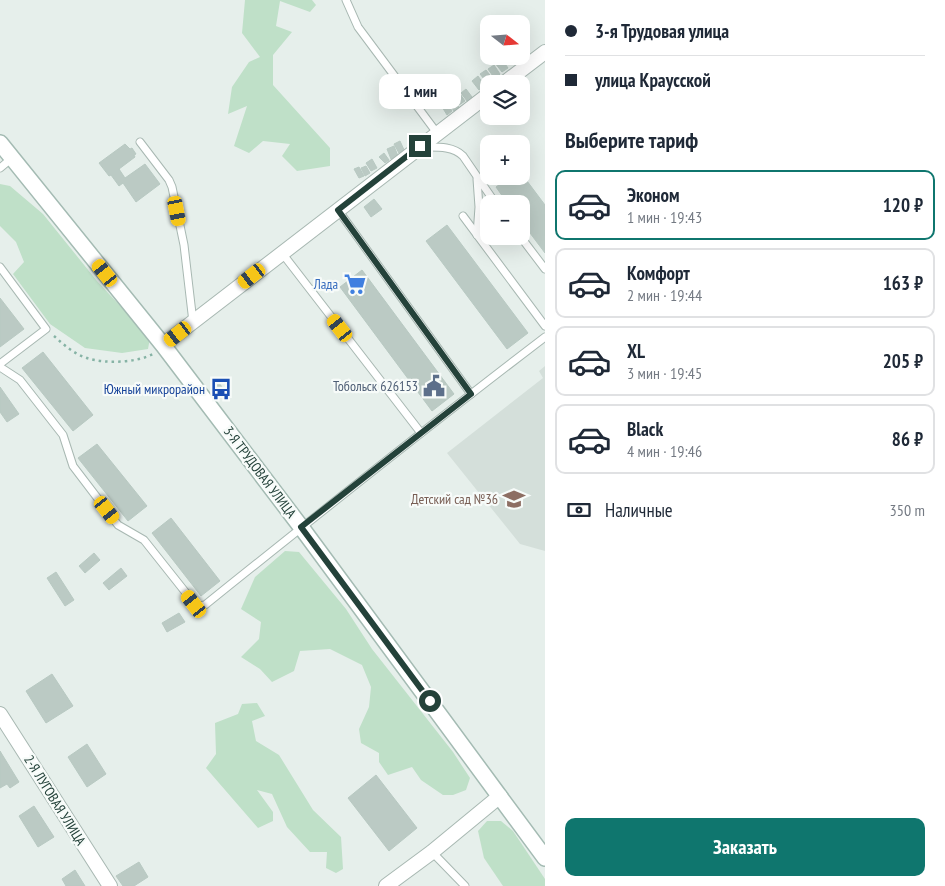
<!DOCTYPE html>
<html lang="ru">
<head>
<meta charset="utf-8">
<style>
	body { margin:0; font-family:"PT Sans Narrow",sans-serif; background:#f2f2f3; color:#1f2937; height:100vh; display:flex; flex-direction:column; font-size:19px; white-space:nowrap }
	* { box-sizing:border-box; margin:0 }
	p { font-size:16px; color:#747a83 }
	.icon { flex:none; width:28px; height:28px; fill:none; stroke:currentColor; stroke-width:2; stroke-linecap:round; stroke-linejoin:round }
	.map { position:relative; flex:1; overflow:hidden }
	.panel { display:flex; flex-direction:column; background:#fff; width:400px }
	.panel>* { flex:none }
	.banner { display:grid; align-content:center; height:110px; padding:0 20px; background:#fff }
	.needle { width:32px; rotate:107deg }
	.fabs { position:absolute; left:480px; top:15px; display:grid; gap:10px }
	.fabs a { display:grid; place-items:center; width:50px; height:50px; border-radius:10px; background:#fff; box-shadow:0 5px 20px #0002; font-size:25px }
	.end { position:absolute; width:22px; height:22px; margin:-11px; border:6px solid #24423a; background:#fff; box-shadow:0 0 0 2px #fff }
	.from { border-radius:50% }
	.bubble { position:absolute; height:35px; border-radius:10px; background:#fff; box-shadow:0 5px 20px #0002; font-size:16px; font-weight:800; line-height:35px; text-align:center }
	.car { position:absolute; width:15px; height:30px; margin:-15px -8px; border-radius:6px; box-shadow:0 0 4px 1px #0007; background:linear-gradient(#f5c518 24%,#345 0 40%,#f5c518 0 76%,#345 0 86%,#f5c518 0) }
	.banner b { display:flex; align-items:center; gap:18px; height:48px; font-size:19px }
	.banner b+b { border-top:1px solid #e0e1e3 }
	.banner i { width:12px; height:12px; background:#1f2937 }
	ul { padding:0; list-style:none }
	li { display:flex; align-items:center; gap:15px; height:70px; margin:0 10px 8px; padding:0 10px; border:2px solid #e0e1e3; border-radius:10px }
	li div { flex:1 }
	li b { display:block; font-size:19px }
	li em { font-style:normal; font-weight:800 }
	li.active { border-color:#0f766e }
	li>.icon { width:45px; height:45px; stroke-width:1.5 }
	h2 { padding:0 20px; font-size:22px; line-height:60px }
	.pay { display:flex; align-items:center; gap:12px; height:55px; padding:0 20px; font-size:19px }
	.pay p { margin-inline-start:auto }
	.cta { display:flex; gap:10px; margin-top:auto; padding:10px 20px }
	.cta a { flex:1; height:58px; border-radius:10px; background:#0f766e; color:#fff; font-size:20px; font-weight:800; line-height:58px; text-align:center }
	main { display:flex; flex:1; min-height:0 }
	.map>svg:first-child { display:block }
</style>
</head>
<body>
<main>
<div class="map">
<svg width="545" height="886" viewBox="0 0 545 886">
	<rect width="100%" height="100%" fill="#e6efeb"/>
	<polygon fill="#d4dfda" points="545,366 545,551 520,544 447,453 543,378 539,371"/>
	<g fill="#bfe0c8">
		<polygon points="245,0 312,0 316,5 310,12 280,1 276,26 292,32 273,55 273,85 330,148 330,166 297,171 282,156 290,144 263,141 249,153 234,146 247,106 228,114 232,87 249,62 260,57 242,33"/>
		<polygon points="0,184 10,186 43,214 97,281 150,338 148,349 122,353 85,348 50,324 13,274 24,262 16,242 0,226"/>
		<polygon points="285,551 299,552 346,609 372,649 453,752 470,778 466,790 453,795 443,795 421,780 412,767 388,775 379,762 379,753 361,743 359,729 369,707 371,687 362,665 330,649 300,651 294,671 272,682 260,669 241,657 259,639 261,622 241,609 255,577"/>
		<polygon points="257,703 265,716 252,721 256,741 279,755 313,810 341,837 343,869 336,873 326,868 327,852 310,852 287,827 272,794 257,790 273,812 273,821 258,828 206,768 216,754 215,723 238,714 242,704"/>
		<polygon points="487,821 501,821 513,831 545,879 545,886 503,886 484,858 478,831"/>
	</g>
	<g fill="#bbcac4" stroke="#b8c9c2">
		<polygon points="501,58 508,68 502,72 495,63"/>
		<polygon points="494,65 500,74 495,79 488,69"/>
		<polygon points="486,70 493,79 488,84 480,74"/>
		<polygon points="478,76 485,86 479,90 472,81"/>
		<polygon points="466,89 472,97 467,101 461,93"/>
		<polygon points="458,91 465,101 459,105 452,95"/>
		<polygon points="452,98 459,107 454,111 447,101"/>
		<polygon points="446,101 452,111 447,115 441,105"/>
		<polygon points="400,141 405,152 400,155 394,144"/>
		<polygon points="125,144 130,149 132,148 136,154 134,155 135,157 119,169 125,178 145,164 160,184 136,202 123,183 119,186 111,175 109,176 99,163"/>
		<polygon points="394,146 398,156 391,159 387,149"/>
		<polygon points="384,153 389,160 385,163 379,157"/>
		<polygon points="372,159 377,168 371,171 366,163"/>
		<polygon points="366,166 370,173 365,176 361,168"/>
		<polygon points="359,167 364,176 359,178 354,169"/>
		<polygon points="521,173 545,205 545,253 521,221 521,204 508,204 496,187 511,176 521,176"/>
		<polygon points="374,199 382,209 371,217 364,207"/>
		<polygon points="447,225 528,333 507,349 426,241"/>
		<polygon points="362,270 454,394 432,411 340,287"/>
		<polygon points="0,298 24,329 0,347"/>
		<polygon points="43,352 93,415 73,431 22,368"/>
		<polygon points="219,383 225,391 221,393 216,386"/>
		<polygon points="0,387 19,414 7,422 0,412"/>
		<polygon points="97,444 147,506 128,521 78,458"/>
		<polygon points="171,518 220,581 201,596 152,533"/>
		<polygon points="94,553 100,560 85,573 79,566"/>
		<polygon points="121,568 127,576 109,590 103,583"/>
		<polygon points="56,572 74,600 65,606 47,578"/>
		<polygon points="179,613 185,622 167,632 162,623"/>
		<polygon points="52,674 73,706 46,723 26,691"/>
		<polygon points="87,744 106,774 87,787 68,757"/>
		<polygon points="0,751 19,782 10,788 7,784 0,788"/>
		<polygon points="376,775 417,828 389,851 348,798"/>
		<polygon points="34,806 54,837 38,847 19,816"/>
		<polygon points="139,862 148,877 134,886 123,886 116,876"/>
		<polygon points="75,870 85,886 66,886 62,879"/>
	</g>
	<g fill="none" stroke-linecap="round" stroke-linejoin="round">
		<g stroke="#a8b8b2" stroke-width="9">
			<g id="lane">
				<polyline points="346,0 358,27 437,133"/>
				<polyline points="140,142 169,180 172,187 184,245 193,322"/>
				<path d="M424 147C437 147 453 146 463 156L496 204"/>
				<polyline points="0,168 12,158"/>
				<polyline points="477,179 479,207 477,235"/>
				<polyline points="338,210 471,394"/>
				<polyline points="463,216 545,326"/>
				<polyline points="520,236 545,269"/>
				<polyline points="282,253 421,433"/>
				<polyline points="0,267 46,329 0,364"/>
				<path d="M0 367 20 380 63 435 73 466 118 525 144 540 194 603 199 606 205 605C317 515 430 425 545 337"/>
				<polyline points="432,852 465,886"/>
			</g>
		</g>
		<g stroke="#a8b8b2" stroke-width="16">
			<g id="street">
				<polyline points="503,84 545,52"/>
				<polyline points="163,345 489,94"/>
				<polyline points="0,714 110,886"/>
				<polyline points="386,886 432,852 500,796"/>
			</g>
		</g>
		<g stroke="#a4bbb3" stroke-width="18">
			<polyline id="secondary" points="0,143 163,345 301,527 545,858"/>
		</g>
		<path stroke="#86b3a5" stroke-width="2.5" stroke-dasharray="2.5 4" stroke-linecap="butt" d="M54 336C64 345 74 354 87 358 105 364 136 363 153 354"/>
		<use href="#lane" stroke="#fff" stroke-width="7"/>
		<use href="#street" stroke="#fff" stroke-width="14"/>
		<use href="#secondary" stroke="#fff" stroke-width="15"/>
	</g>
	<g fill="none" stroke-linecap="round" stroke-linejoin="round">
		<polyline stroke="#24423a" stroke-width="6" points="420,146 338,210 471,394 301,527 430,701"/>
	</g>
	<defs>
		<g id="supermarket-bare" transform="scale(1.725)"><path d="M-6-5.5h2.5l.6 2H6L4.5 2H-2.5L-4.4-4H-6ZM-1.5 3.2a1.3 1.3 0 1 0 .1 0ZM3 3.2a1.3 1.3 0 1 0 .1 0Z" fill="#3f7fe0" stroke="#f7fbf9" stroke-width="2.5" paint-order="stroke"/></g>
		<g id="civic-bare" transform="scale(1.725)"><path d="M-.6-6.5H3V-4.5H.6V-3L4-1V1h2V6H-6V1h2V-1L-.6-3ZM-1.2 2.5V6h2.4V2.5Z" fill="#5c6f8a" stroke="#f7fbf9" stroke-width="2.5" paint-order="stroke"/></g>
		<g id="bus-bare" transform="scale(1.725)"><path d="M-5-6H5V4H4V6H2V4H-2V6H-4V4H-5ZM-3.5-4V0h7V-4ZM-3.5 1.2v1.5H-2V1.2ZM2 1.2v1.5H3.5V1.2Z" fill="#1a4fb4" stroke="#f7fbf9" stroke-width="2.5" paint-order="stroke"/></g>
		<g id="school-bare" transform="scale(1.725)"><path d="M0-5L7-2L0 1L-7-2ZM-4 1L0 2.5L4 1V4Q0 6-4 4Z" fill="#8d6e63" stroke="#f7fbf9" stroke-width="2.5" paint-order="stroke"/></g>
	</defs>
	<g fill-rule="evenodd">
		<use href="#supermarket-bare" x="355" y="284"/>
		<use href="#civic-bare" x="434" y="386"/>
		<use href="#bus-bare" x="221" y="389"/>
		<use href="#school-bare" x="514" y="499"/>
	</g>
	<g text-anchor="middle" stroke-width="4.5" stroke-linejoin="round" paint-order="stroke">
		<g font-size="14" fill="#366cbe" stroke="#f7fbf9" text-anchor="end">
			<text x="338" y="289">Лада</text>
		</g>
		<g font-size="14" fill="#4e5e75" stroke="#f7fbf9" text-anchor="end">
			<text x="418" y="391">Тобольск 626153</text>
		</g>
		<g font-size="14" fill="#164399" stroke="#f7fbf9" text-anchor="end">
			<text x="205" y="394">Южный микрорайон</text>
		</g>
		<g font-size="14" fill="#24423a" stroke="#f7fbf9">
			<text transform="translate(260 472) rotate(53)" y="5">3-Я ТРУДОВАЯ УЛИЦА</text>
			<text transform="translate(55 800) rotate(58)" y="5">2-Я ЛУГОВАЯ УЛИЦА</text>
		</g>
		<g font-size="14" fill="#785e54" stroke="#f7fbf9" text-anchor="end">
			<text x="498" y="504">Детский сад №36</text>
		</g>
	</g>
</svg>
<div class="fabs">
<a><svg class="needle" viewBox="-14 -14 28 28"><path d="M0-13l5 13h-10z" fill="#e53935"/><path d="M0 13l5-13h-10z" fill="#747a83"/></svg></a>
<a><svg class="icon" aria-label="layers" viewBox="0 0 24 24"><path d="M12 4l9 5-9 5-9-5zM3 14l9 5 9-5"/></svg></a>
<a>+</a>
<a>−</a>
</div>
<i class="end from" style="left:430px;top:701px"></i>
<i class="end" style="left:420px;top:146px"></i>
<div class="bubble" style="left:379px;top:74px;width:82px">1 мин</div>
<i class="car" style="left:177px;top:211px;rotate:169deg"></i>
<i class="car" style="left:105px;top:273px;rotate:321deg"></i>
<i class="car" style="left:252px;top:276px;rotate:232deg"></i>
<i class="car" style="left:340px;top:328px;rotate:322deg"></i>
<i class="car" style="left:178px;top:334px;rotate:232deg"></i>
<i class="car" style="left:107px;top:510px;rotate:142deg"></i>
<i class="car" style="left:194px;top:604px;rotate:322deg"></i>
</div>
<section class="panel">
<div class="banner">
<b><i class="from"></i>3-я Трудовая улица</b>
<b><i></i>улица Краусской</b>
</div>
<h2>Выберите тариф</h2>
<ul>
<li class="active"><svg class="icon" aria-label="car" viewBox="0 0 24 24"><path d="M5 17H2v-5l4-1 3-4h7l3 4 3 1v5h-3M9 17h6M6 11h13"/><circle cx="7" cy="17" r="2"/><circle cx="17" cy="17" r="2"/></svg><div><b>Эконом</b><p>1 мин · 19:43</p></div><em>120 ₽</em></li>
<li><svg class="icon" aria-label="car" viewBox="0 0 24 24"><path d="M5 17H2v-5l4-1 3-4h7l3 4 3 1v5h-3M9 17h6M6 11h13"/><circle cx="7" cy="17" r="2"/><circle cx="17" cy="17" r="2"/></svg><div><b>Комфорт</b><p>2 мин · 19:44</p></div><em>163 ₽</em></li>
<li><svg class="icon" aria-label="car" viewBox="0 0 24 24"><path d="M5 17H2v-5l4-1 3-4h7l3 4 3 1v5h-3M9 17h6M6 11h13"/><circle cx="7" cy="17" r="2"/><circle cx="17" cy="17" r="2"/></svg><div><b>XL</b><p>3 мин · 19:45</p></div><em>205 ₽</em></li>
<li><svg class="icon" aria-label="car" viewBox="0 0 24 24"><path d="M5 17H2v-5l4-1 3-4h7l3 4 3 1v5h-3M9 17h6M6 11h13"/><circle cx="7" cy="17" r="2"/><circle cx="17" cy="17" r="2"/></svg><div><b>Black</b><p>4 мин · 19:46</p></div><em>86 ₽</em></li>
</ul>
<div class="pay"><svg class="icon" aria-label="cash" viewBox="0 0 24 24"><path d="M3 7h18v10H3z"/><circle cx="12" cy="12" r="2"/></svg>Наличные<p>350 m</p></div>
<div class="cta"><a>Заказать</a></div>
</section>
</main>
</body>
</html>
